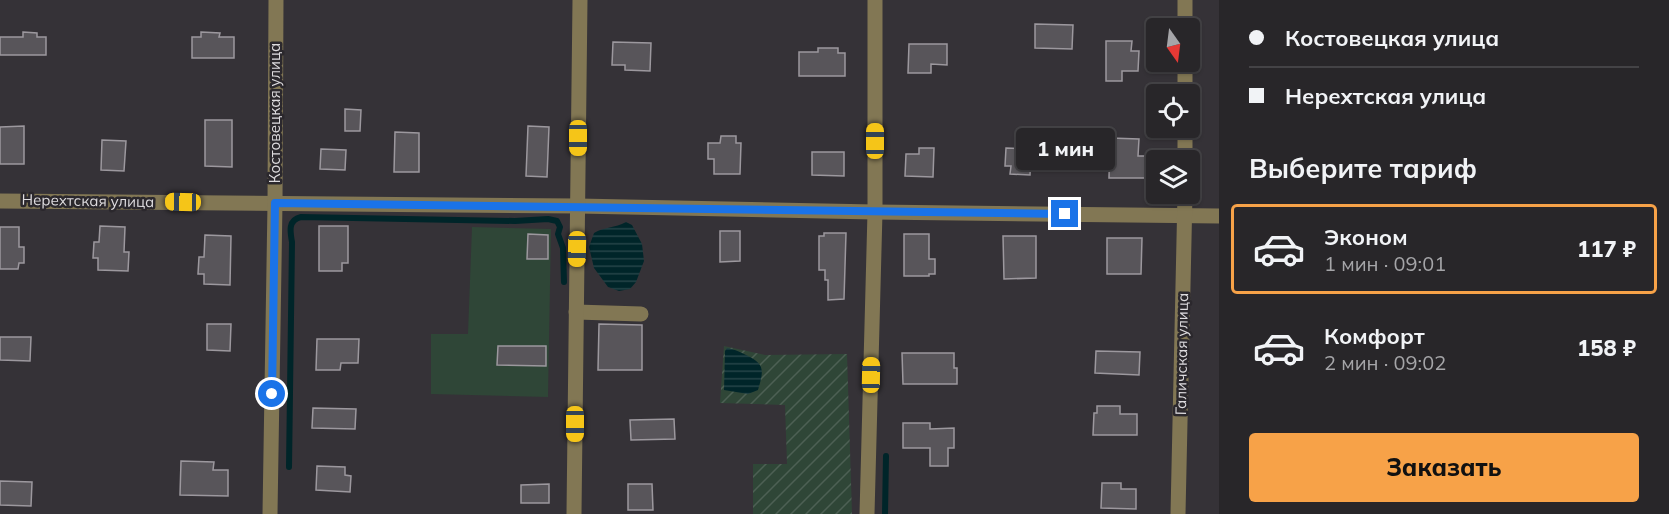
<!DOCTYPE html>
<html lang="ru">
<head>
<meta charset="utf-8">
<style>
	body { margin:0; font-family:Mulish,sans-serif; background:#302e31; color:#f1f3f6; height:100vh; display:flex; flex-direction:column; font-size:22px; white-space:nowrap }
	* { box-sizing:border-box; margin:0 }
	p { font-size:20px; color:#a5a5a8 }
	.icon { flex:none; width:33px; height:33px; fill:none; stroke:currentColor; stroke-width:2; stroke-linecap:round; stroke-linejoin:round }
	.map { position:relative; flex:1; overflow:hidden }
	.panel { display:flex; flex-direction:column; background:#282629; width:450px }
	.panel>* { flex:none }
	.guide { display:grid; align-content:center; height:132px; padding:0 30px; background:#282629 }
	.needle { width:39px; rotate:166deg }
	.tools { position:absolute; left:1146px; top:18px; display:grid; gap:12px }
	.tools a { display:grid; place-items:center; width:54px; height:54px; border-radius:6px; background:#282629; box-shadow:0 2px 4px #0004,0 0 0 2px #444346; font-size:30px }
	.end { position:absolute; width:27px; height:27px; margin:-14px; border:8px solid #1a73e8; background:#fff; box-shadow:0 0 0 3px #fff }
	.from { border-radius:50% }
	.bubble { position:absolute; height:42px; border-radius:6px; background:#282629; box-shadow:0 2px 4px #0004,0 0 0 2px #444346; font-size:20px; font-weight:800; line-height:42px; text-align:center }
	.car { position:absolute; width:18px; height:36px; margin:-18px -9px; border-radius:8px; box-shadow:0 0 4px 2px #0007; background:linear-gradient(#f5c518 24%,#345 0 40%,#f5c518 0 76%,#345 0 86%,#f5c518 0) }
	.guide b { display:flex; align-items:center; gap:21px; height:57px; font-size:22px }
	.guide b+b { border-top:2px solid #444346 }
	.guide i { width:15px; height:15px; background:#f1f3f6 }
	ul { padding:0; list-style:none }
	li { display:flex; align-items:center; gap:18px; height:90px; margin:0 12px 9px; padding:0 18px; border:3px solid transparent; border-radius:6px }
	li div { flex:1 }
	li b { display:block; font-size:22px }
	li em { font-style:normal; font-weight:800 }
	li.on { border-color:#f7a248 }
	li>.icon { width:54px; height:54px; stroke-width:1.5 }
	h2 { padding:0 30px; font-size:27px; line-height:72px }
	.cta { display:flex; gap:12px; margin-top:auto; padding:12px 30px }
	.cta a { flex:1; height:69px; border-radius:6px; background:#f7a248; color:#111; font-size:24px; font-weight:800; line-height:69px; text-align:center }
	main { display:flex; flex:1; min-height:0 }
	.map>svg:first-child { display:block }
</style>
</head>
<body>
<main>
<div class="map">
<svg width="1219" height="514" viewBox="0 0 1219 514">
	<defs>
		<pattern id="garden-furrows" width="10" height="10" patternUnits="userSpaceOnUse" patternTransform="scale(1.5)"><rect width="10" height="10" fill="#2f4637"/><path d="M-1 1l2-2M0 10L10 0M9 11l2-2" fill="none" stroke="#4d6054"/></pattern>
		<pattern id="water-rules" width="6" height="5" patternUnits="userSpaceOnUse" patternTransform="scale(1.5)"><rect width="6" height="5" fill="#002529"/><path d="M0 2.5h6" fill="none" stroke="#254448"/></pattern>
	</defs>
	<rect width="100%" height="100%" fill="#353237"/>
	<polygon fill="#2f4637" points="472,227 551,229 548,397 431,394 431,334 468,334"/>
	<polygon fill="url(#garden-furrows)" points="724,346 765,355 847,354 852,514 753,514 753,464 787,464 785,405 720,403"/>
	<g fill="url(#water-rules)">
		<path d="M626 222 632 225 642 244 644 261 636 282 630 289 619 291 608 287 594 268 589 247 594 233C604 227 615 228 626 222Z"/>
		<path d="M727 348C734 349 740 352 746 355 765 364 764 370 758 390L748 394 724 390 725 351Z"/>
	</g>
	<g fill="none" stroke-linecap="round" stroke-linejoin="round">
		<g stroke="#002529" stroke-width="6">
			<path d="M289 467 292 242C290 231 288 220 301 217L515 221 548 219 557 221 560 227 558 234 563 248 564 282"/>
			<polyline points="885,514 886,456"/>
		</g>
	</g>
	<g fill="#58555a" stroke="#9c989e" stroke-width="1.5">
		<polygon points="1035,24 1073,25 1072,49 1035,48"/>
		<polygon points="23,32 37,33 37,37 46,37 46,55 0,55 0,37 23,37"/>
		<polygon points="201,32 220,33 219,37 234,37 234,58 192,58 192,37 201,37"/>
		<polygon points="1106,41 1132,41 1131,51 1139,51 1138,71 1122,71 1122,81 1106,81"/>
		<polygon points="613,42 651,43 650,71 625,70 625,65 612,65"/>
		<polygon points="909,44 947,44 947,65 931,64 931,73 908,73"/>
		<polygon points="818,48 838,48 838,53 845,53 845,76 799,76 799,52 818,52"/>
		<polygon points="345,109 361,110 360,131 345,131"/>
		<polygon points="205,120 232,120 232,167 205,166"/>
		<polygon points="24,126 24,164 0,164 0,127"/>
		<polygon points="528,126 549,127 547,177 526,176"/>
		<polygon points="395,132 419,133 419,172 394,172"/>
		<polygon points="721,136 736,136 736,143 741,143 740,174 714,174 714,159 708,159 708,143 720,143"/>
		<polygon points="1110,138 1139,139 1138,156 1147,156 1146,178 1109,178"/>
		<polygon points="102,140 126,141 124,171 101,170"/>
		<polygon points="919,148 934,148 933,177 905,176 906,154 919,154"/>
		<polygon points="1006,148 1031,149 1030,175 1010,174 1011,166 1005,166"/>
		<polygon points="321,149 346,150 345,170 320,169"/>
		<polygon points="812,152 844,152 844,176 812,175"/>
		<polygon points="100,226 125,227 124,252 129,252 128,271 98,270 98,258 93,258 94,242 99,242"/>
		<polygon points="319,226 348,226 348,263 342,263 342,271 319,271"/>
		<polygon points="0,227 19,227 19,247 24,247 24,263 19,263 18,269 0,269"/>
		<polygon points="720,231 740,231 740,261 720,262"/>
		<polygon points="824,233 846,233 844,299 828,300 828,280 825,280 825,270 819,270 819,236 824,236"/>
		<polygon points="528,234 548,235 548,259 527,259"/>
		<polygon points="904,234 929,234 929,259 935,259 935,274 929,274 929,276 904,276"/>
		<polygon points="205,235 231,236 230,285 204,284 204,274 198,274 199,257 204,257"/>
		<polygon points="1003,236 1036,236 1036,278 1004,279"/>
		<polygon points="1107,238 1142,238 1141,274 1107,274"/>
		<polygon points="207,324 231,324 230,351 207,350"/>
		<polygon points="599,324 642,325 642,370 598,370"/>
		<polygon points="0,337 31,337 30,361 0,360"/>
		<polygon points="317,339 359,339 358,363 341,363 340,370 316,370"/>
		<polygon points="498,346 546,346 546,366 497,365"/>
		<polygon points="1096,351 1140,352 1139,375 1095,373"/>
		<polygon points="902,353 954,353 954,368 957,368 957,384 903,384"/>
		<polygon points="1097,406 1120,406 1120,414 1137,414 1137,435 1093,435 1094,413 1097,413"/>
		<polygon points="313,408 356,409 355,429 312,428"/>
		<polygon points="674,419 675,439 631,440 630,420"/>
		<polygon points="903,423 930,423 930,429 954,428 954,448 948,448 948,466 930,466 930,448 903,448"/>
		<polygon points="181,461 214,462 213,470 228,470 228,496 180,495"/>
		<polygon points="317,466 345,467 345,475 351,476 350,492 316,490"/>
		<polygon points="0,481 32,482 31,506 0,505"/>
		<polygon points="1102,483 1121,483 1121,489 1136,489 1136,509 1101,508"/>
		<polygon points="549,484 549,503 521,503 521,485"/>
		<polygon points="628,484 652,484 653,510 628,510"/>
	</g>
	<g fill="none" stroke-linecap="round" stroke-linejoin="round">
		<g stroke="#827754" stroke-width="15">
			<polyline points="1185,28 1185,0"/>
			<polyline points="1185,94 1185,62"/>
			<polyline points="1185,160 1185,128"/>
			<polyline points="0,201 578,206 875,212 1219,216"/>
			<polyline points="576,312 641,314"/>
			<polyline points="270,514 275,203 276,0"/>
			<polyline points="574,514 580,0"/>
			<polyline points="867,514 875,212 875,0"/>
			<polyline points="1178,514 1185,194"/>
		</g>
	</g>
	<g fill="none" stroke-linecap="round" stroke-linejoin="round">
		<polyline stroke="#1a73e8" stroke-width="8" points="272,394 275,203 1065,214"/>
	</g>
	<g text-anchor="middle" stroke-width="5" stroke-linejoin="round" paint-order="stroke">
		<g font-size="15" fill="#dedcdf" stroke="#2b282d">
			<text transform="translate(275 113) rotate(-90)" y="5">Костовецкая улица</text>
			<text transform="translate(88 201) rotate(1)" y="5">Нерехтская улица</text>
			<text transform="translate(1182 354) rotate(-89)" y="5">Галичская улица</text>
		</g>
	</g>
</svg>
<div class="tools">
<a><svg class="needle" viewBox="-14 -14 28 28"><path d="M0-13l5 13h-10z" fill="#e53935"/><path d="M0 13l5-13h-10z" fill="#a5a5a8"/></svg></a>
<a><svg class="icon" aria-label="locate" viewBox="0 0 24 24"><circle cx="12" cy="12" r="6"/><path d="M12 2v4M12 18v4M2 12h4M18 12h4"/></svg></a>
<a><svg class="icon" aria-label="layers" viewBox="0 0 24 24"><path d="M12 4l9 5-9 5-9-5zM3 14l9 5 9-5"/></svg></a>
</div>
<i class="end from" style="left:272px;top:394px"></i>
<i class="end" style="left:1065px;top:214px"></i>
<div class="bubble" style="left:1016px;top:128px;width:99px">1 мин</div>
<i class="car" style="left:578px;top:138px;rotate:180deg"></i>
<i class="car" style="left:875px;top:141px;rotate:0deg"></i>
<i class="car" style="left:183px;top:202px;rotate:271deg"></i>
<i class="car" style="left:577px;top:249px;rotate:181deg"></i>
<i class="car" style="left:871px;top:375px;rotate:1deg"></i>
<i class="car" style="left:575px;top:424px;rotate:180deg"></i>
</div>
<section class="panel">
<div class="guide">
<b><i class="from"></i>Костовецкая улица</b>
<b><i></i>Нерехтская улица</b>
</div>
<h2>Выберите тариф</h2>
<ul>
<li class="on"><svg class="icon" aria-label="car" viewBox="0 0 24 24"><path d="M5 17H2v-5l4-1 3-4h7l3 4 3 1v5h-3M9 17h6M6 11h13"/><circle cx="7" cy="17" r="2"/><circle cx="17" cy="17" r="2"/></svg><div><b>Эконом</b><p>1 мин · 09:01</p></div><em>117 ₽</em></li>
<li><svg class="icon" aria-label="car" viewBox="0 0 24 24"><path d="M5 17H2v-5l4-1 3-4h7l3 4 3 1v5h-3M9 17h6M6 11h13"/><circle cx="7" cy="17" r="2"/><circle cx="17" cy="17" r="2"/></svg><div><b>Комфорт</b><p>2 мин · 09:02</p></div><em>158 ₽</em></li>
</ul>
<div class="cta"><a>Заказать</a></div>
</section>
</main>
</body>
</html>
